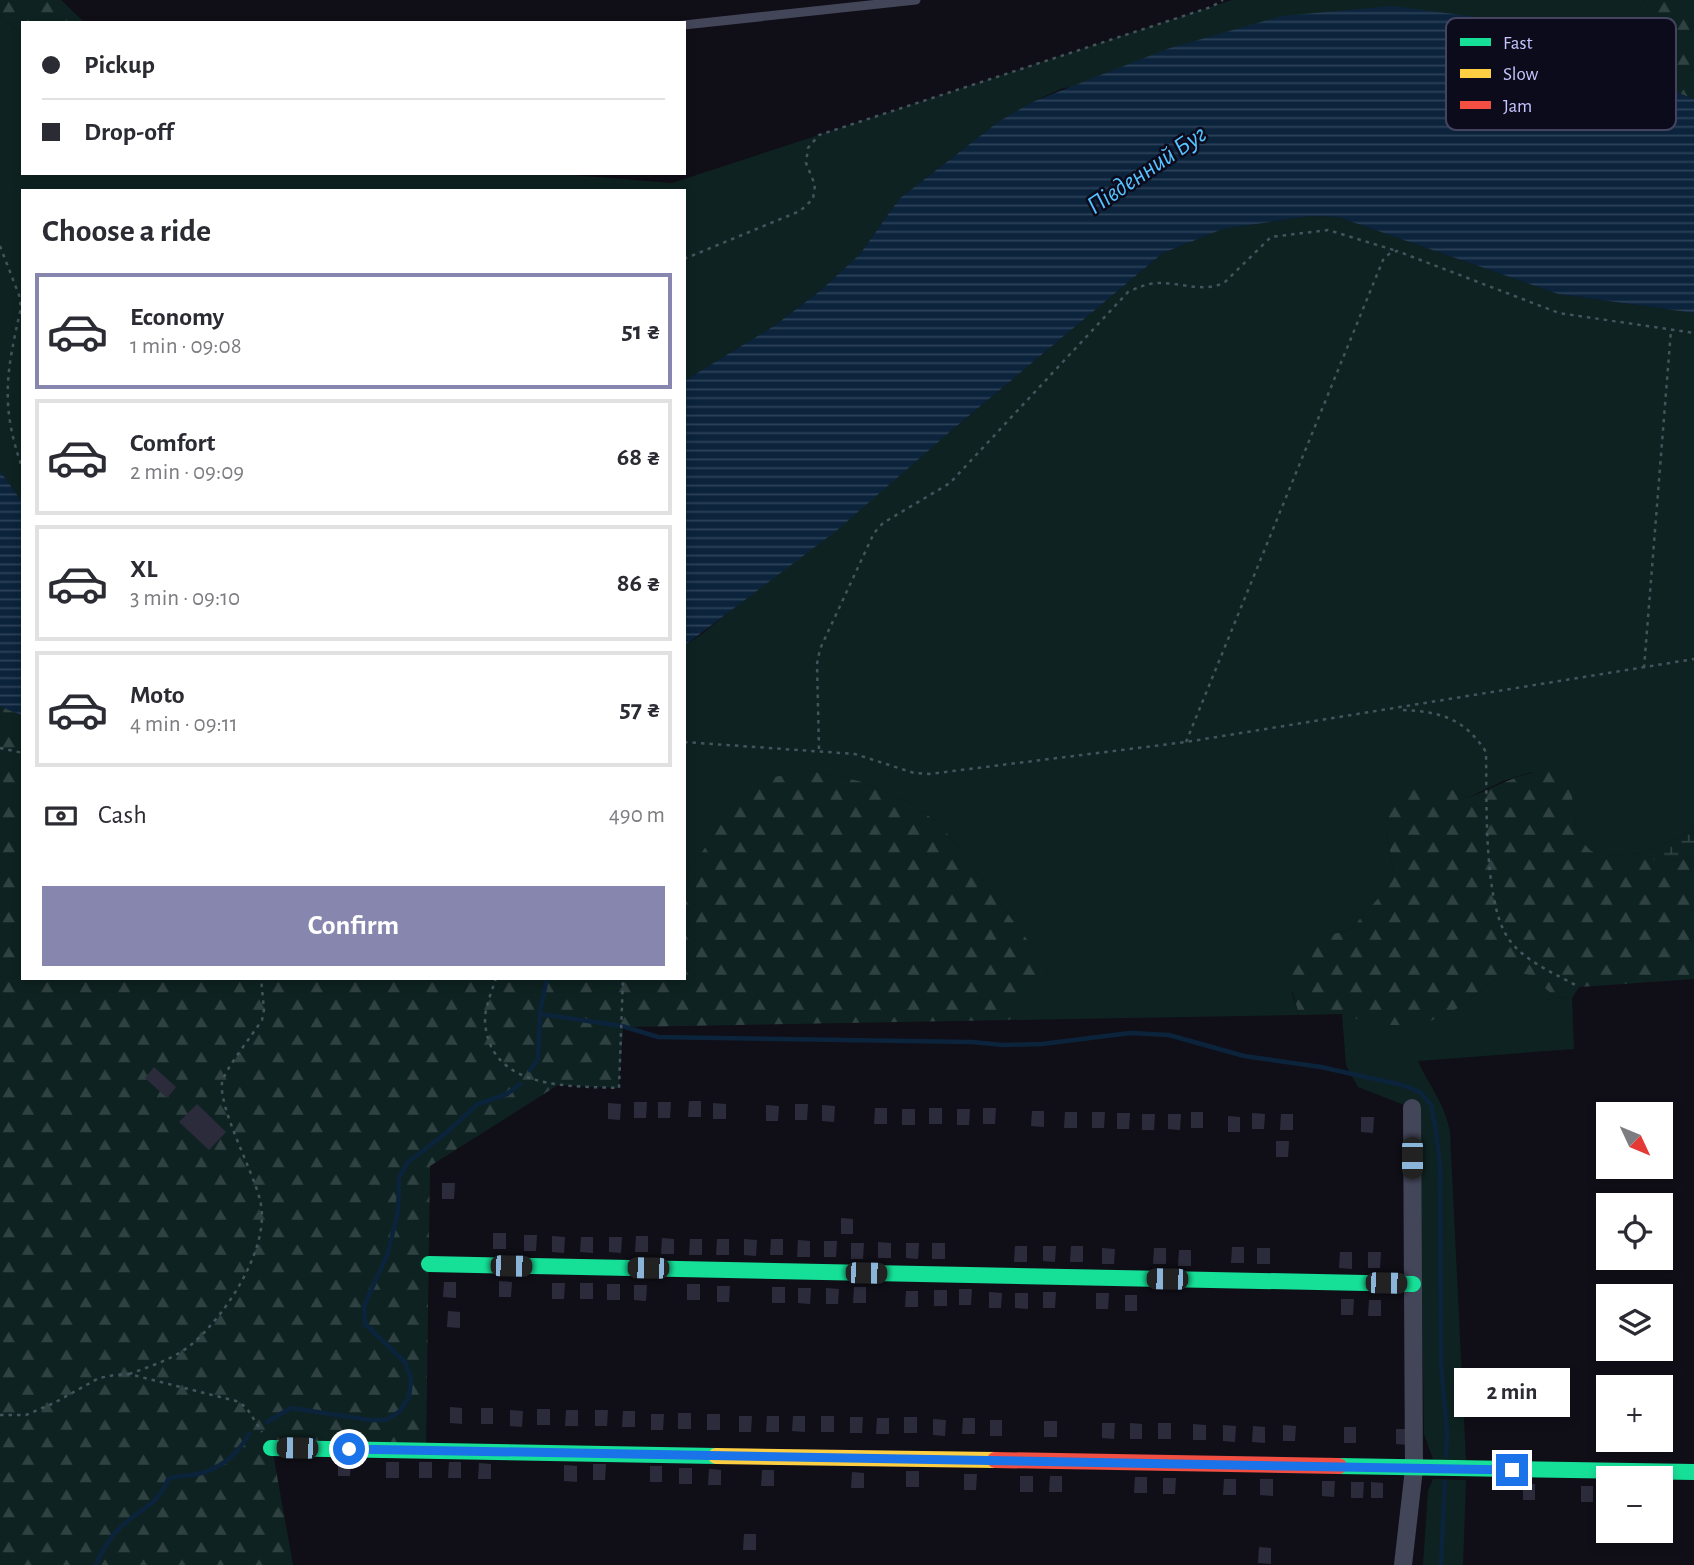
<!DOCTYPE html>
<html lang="en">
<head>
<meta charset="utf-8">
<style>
	body { margin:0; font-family:"Alegreya Sans",sans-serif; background:#f2f2f3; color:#2b2b33; height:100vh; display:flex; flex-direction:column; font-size:26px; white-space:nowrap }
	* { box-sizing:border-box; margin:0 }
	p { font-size:23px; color:#7c7c81 }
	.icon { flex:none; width:38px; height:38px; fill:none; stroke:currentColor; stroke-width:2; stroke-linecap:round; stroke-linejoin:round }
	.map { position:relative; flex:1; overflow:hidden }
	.details { position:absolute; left:21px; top:189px; width:665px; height:791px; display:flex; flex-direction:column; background:#fff; border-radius:0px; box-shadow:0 4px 10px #0003 }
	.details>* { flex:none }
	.top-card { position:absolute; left:21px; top:21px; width:665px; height:154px; border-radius:0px; box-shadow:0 4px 10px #0003; display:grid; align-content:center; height:154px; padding:0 21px; background:#fff }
	.needle { width:46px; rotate:134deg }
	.tools { position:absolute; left:1596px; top:1102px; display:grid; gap:14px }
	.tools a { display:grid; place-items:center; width:77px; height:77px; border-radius:0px; background:#fff; box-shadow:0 4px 10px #0003; font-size:35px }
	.end { position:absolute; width:32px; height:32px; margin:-16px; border:9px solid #1a73e8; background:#fff; box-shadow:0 0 0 4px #fff }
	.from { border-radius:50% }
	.bubble { position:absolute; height:49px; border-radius:0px; background:#fff; box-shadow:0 4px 10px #0003; font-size:23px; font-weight:600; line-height:49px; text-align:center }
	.car { position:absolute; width:21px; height:42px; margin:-21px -10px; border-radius:9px; box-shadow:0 0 5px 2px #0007; background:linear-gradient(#222 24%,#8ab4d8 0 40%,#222 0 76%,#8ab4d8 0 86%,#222 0) }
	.top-card b { display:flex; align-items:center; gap:24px; height:66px; font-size:26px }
	.top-card b+b { border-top:2px solid #e1e1e2 }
	.top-card i { width:18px; height:18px; background:#2b2b33 }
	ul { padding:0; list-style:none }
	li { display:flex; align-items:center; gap:21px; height:116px; margin:0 14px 10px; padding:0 7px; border:4px solid #e1e1e2; border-radius:0px }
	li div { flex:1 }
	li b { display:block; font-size:26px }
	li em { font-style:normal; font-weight:600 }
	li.current { border-color:#8686ae }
	li>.icon { width:63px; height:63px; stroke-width:1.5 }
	h2 { padding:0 21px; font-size:32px; line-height:84px }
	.pay { display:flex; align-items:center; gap:18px; height:77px; padding:0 21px; font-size:26px }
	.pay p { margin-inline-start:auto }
	.cta { display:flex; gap:14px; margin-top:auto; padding:14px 21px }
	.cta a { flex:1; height:80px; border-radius:0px; background:#8686ae; color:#fff; font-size:28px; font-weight:600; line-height:80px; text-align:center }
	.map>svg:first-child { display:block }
</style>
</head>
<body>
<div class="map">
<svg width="1694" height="1565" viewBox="0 0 1694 1565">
	<defs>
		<pattern id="forest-firs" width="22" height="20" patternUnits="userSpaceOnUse" patternTransform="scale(1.75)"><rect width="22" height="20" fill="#0e2321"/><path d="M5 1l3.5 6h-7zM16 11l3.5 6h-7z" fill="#304142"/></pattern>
		<pattern id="wetland-marsh" width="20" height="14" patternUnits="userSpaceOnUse" patternTransform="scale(1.75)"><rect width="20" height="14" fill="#0e2321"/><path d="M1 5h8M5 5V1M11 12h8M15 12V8" fill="none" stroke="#304142"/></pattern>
		<pattern id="water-rules" width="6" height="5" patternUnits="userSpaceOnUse" patternTransform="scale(1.75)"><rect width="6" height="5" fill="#0b243c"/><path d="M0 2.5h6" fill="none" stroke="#2d4259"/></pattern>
	</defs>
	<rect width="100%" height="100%" fill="#100f18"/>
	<g fill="#0e2321">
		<polygon points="1232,0 1645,0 1627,29 1621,54 1636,77 1541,35 1063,88 1032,102 998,122 899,199 860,254 821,290 774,326 684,381 684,191 23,191 23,503 0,471 0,16 23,35 23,173 548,173 672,183"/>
		<polygon points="1310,216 1338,217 1558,294 1694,313 1694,831 1643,853 1617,855 1591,851 1577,836 1572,796 1531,772 1503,781 1467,798 1449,788 1385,825 1394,872 1383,893 1350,930 1321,937 1292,993 1299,1015 1009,1020 1039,989 1048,967 940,824 910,803 859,781 807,770 738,798 684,879 684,646 702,634 952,430 1163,253 1223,229"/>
		<path d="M1511 972 1530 975 1555 997 1572 998 1574 1049 1418 1061C1429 1086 1445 1104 1450 1132L1466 1461 1434 1462 1424 1434 1422 1292 1413 1284 1412 1108 1358 1087 1346 1065 1342 1014 1376 1025 1458 1008 1498 977Z"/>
		<polygon points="1433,1479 1466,1480 1463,1565 1423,1565 1428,1491"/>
	</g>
	<g fill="url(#forest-firs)">
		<polygon points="0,0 61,0 85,23 23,23 23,35 0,16"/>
		<polygon points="1645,0 1694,0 1694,99 1636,77 1621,55 1627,29"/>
		<polygon points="0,706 23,716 23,978 684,978 684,879 738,798 775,777 807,770 859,781 910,803 940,824 1048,967 1039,989 1009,1020 623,1027 619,1088 558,1085 430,1166 426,1450 272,1448 293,1565 0,1565"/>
		<path d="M1548 771 1564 779 1572 796 1577 836 1591 851 1617 855 1643 853 1656 861 1694 858V979L1579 987 1572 998 1555 997 1530 975 1511 972 1498 977 1458 1008 1422 1025H1375L1342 1014 1299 1015 1286 968 1298 948 1321 937 1350 930 1383 893 1394 872 1385 825 1391 803 1402 789 1421 784 1449 788 1467 798C1497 788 1516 772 1548 771Z"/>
	</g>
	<polygon fill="url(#wetland-marsh)" points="1694,831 1694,858 1656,861 1643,853"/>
	<g fill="url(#water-rules)">
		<polygon points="1392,6 1469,16 1541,35 1636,77 1694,99 1694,313 1558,294 1338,217 1310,216 1223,229 1163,253 952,430 836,531 684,646 684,381 774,326 821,290 860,254 899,199 998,122 1032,102 1167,49 1282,16"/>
		<polygon points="0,471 23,503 23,716 0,706"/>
	</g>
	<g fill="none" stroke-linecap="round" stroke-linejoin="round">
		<g stroke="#0b243c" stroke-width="4.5">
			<polyline points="540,1014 622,1026 658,1037 972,1042 1003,1045 1042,1044 1130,1033 1169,1035 1244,1056 1321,1067 1402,1085 1420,1092 1431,1105 1435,1124 1440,1166 1441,1363 1447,1431 1446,1456"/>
			<polyline points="530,1070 538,1059 540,1011 547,978"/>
			<polyline points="267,1422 291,1408 370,1420 386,1420 399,1412 409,1397 411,1379 405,1362 365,1324 364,1306 388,1253 398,1211 399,1178 407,1163 446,1133 478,1104 507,1094 520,1084"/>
			<path d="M96 1565C102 1551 109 1537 121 1527 138 1510 161 1503 168 1479 176 1476 183 1476 191 1475 217 1472 237 1456 249 1434"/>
			<polyline points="1441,1565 1445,1482"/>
		</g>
	</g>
	<g fill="#2c2b3c">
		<polygon points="154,1067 176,1087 167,1098 145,1078"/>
		<polygon points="689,1101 701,1101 701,1117 688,1117"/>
		<polygon points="634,1102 647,1102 646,1118 634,1118"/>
		<polygon points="658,1102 671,1102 670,1118 658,1118"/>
		<polygon points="608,1103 621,1104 620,1120 608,1119"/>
		<polygon points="713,1103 726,1104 726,1119 713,1119"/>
		<polygon points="197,1104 226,1132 209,1150 179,1122"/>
		<polygon points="795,1104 808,1104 807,1120 795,1120"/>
		<polygon points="766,1105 779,1106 778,1121 766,1121"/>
		<polygon points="822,1105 835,1106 834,1122 822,1121"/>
		<polygon points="875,1108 887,1108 887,1124 874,1124"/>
		<rect x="929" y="1108" width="13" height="16"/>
		<polygon points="983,1108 996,1108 995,1124 983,1124"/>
		<rect x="902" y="1109" width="13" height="16"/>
		<polygon points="957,1109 970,1109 969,1125 957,1125"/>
		<polygon points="1032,1111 1044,1111 1044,1127 1031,1126"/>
		<polygon points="1065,1112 1077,1112 1077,1128 1064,1128"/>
		<polygon points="1092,1112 1105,1112 1104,1128 1092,1128"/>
		<rect x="1191" y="1112" width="12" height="16"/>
		<polygon points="1117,1113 1130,1113 1129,1129 1117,1129"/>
		<polygon points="1252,1113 1265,1114 1264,1129 1252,1129"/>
		<polygon points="1142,1114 1155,1114 1154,1130 1142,1130"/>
		<polygon points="1168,1114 1181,1114 1180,1130 1168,1129"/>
		<polygon points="1281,1114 1293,1114 1293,1130 1280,1130"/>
		<polygon points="1228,1116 1240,1117 1240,1132 1228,1132"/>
		<polygon points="1361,1117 1374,1117 1373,1133 1361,1132"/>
		<polygon points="1276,1141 1289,1141 1288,1157 1276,1157"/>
		<polygon points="442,1183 455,1183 454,1199 442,1199"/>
		<polygon points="841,1218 853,1219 853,1234 841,1234"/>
		<rect x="493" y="1233" width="13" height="16"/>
		<polygon points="524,1235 537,1235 536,1251 524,1251"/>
		<polygon points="552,1236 565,1237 564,1253 552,1252"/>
		<polygon points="636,1236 648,1236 648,1252 635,1252"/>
		<polygon points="581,1237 593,1237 593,1253 580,1252"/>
		<polygon points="609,1237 622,1237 621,1253 609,1252"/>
		<polygon points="662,1238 674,1239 674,1254 661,1254"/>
		<polygon points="690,1239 702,1239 702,1255 689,1255"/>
		<polygon points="717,1239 729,1239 729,1255 716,1255"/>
		<polygon points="744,1239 757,1240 756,1256 744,1255"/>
		<polygon points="771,1239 783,1239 783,1255 770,1255"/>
		<polygon points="798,1240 810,1241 810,1257 797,1257"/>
		<polygon points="824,1241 837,1241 836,1257 824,1257"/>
		<polygon points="878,1242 891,1243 891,1258 878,1258"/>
		<polygon points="851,1243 864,1243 863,1259 851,1259"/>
		<polygon points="906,1243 919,1243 918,1259 906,1258"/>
		<rect x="932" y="1243" width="13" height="16"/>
		<polygon points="1015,1246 1027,1246 1027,1262 1014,1262"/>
		<polygon points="1043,1246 1056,1246 1055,1262 1043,1261"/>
		<polygon points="1071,1246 1083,1246 1083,1262 1070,1262"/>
		<polygon points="1232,1247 1244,1247 1244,1263 1231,1263"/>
		<polygon points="1102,1248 1115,1249 1114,1264 1102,1264"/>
		<polygon points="1154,1248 1166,1248 1166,1264 1153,1264"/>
		<rect x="1257" y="1248" width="13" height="16"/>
		<polygon points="1179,1250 1191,1250 1191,1266 1178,1266"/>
		<polygon points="1340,1252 1352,1252 1352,1269 1339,1268"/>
		<polygon points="1368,1252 1381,1252 1380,1268 1368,1268"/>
		<polygon points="499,1281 512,1282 511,1297 499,1297"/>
		<polygon points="444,1282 456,1282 456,1298 443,1297"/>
		<polygon points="552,1283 565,1283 564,1299 552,1299"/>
		<rect x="580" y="1283" width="13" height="16"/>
		<rect x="607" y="1284" width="13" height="16"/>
		<rect x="687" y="1284" width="13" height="16"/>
		<polygon points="634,1285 647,1285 646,1301 634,1300"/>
		<polygon points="717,1286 730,1286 729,1302 717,1302"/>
		<rect x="772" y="1287" width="13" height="16"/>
		<polygon points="854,1287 866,1287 866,1303 853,1303"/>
		<polygon points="798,1288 811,1288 810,1304 798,1303"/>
		<polygon points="826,1288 839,1289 838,1304 826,1304"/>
		<polygon points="959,1289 972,1289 971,1305 959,1305"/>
		<rect x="934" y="1290" width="13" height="16"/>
		<polygon points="906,1291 918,1291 918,1307 905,1307"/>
		<polygon points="989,1292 1002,1293 1001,1308 989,1308"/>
		<polygon points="1043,1292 1056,1292 1055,1308 1043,1308"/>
		<polygon points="1015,1293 1028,1293 1028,1309 1015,1308"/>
		<polygon points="1096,1293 1109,1293 1108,1309 1096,1309"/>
		<rect x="1125" y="1295" width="12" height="16"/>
		<polygon points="1341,1299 1354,1299 1353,1315 1341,1315"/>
		<polygon points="1369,1300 1381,1300 1381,1316 1368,1316"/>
		<polygon points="448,1311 460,1312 460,1328 447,1327"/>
		<polygon points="450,1407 462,1408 462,1424 450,1423"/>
		<rect x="481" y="1408" width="12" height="16"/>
		<rect x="537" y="1409" width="13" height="16"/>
		<polygon points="510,1410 523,1411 522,1427 510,1426"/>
		<polygon points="566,1410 578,1410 578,1426 565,1426"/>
		<polygon points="595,1410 608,1410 607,1426 595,1426"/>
		<polygon points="623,1411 635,1411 635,1427 622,1427"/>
		<rect x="678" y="1413" width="13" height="16"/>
		<polygon points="651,1414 664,1414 663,1430 651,1430"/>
		<rect x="707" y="1414" width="13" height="16"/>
		<polygon points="739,1416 752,1416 751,1432 739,1432"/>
		<polygon points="767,1416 779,1416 779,1432 766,1432"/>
		<polygon points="793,1416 805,1416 805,1432 792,1431"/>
		<rect x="821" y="1416" width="13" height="16"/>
		<polygon points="850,1417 863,1417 862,1433 850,1433"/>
		<rect x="904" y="1417" width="13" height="16"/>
		<polygon points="877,1418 889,1418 889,1434 876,1434"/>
		<polygon points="963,1418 975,1418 975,1434 962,1434"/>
		<polygon points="933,1419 946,1420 945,1436 933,1435"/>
		<rect x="990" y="1420" width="12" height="16"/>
		<rect x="1044" y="1421" width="13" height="16"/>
		<polygon points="1102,1423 1115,1423 1114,1439 1102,1438"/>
		<polygon points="1130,1423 1142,1424 1142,1439 1130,1439"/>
		<rect x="1158" y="1423" width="13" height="16"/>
		<polygon points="1193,1424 1206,1425 1206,1440 1193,1440"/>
		<polygon points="1223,1425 1236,1426 1235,1442 1223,1441"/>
		<polygon points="1283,1425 1296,1426 1295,1441 1283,1441"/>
		<polygon points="1253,1426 1265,1427 1265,1443 1252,1442"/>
		<rect x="1344" y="1427" width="12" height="16"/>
		<polygon points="1396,1429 1409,1429 1408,1445 1396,1444"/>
		<polygon points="338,1460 351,1461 350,1476 338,1476"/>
		<rect x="386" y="1462" width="13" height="16"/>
		<rect x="419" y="1462" width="13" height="16"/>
		<polygon points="449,1462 461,1462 461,1478 448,1478"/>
		<polygon points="479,1463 491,1464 491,1479 478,1479"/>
		<polygon points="593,1464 606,1464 605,1480 593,1480"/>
		<polygon points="564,1465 577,1466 577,1482 564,1481"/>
		<rect x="650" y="1466" width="12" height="16"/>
		<rect x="679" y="1468" width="13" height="16"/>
		<polygon points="709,1469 721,1470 721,1485 708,1485"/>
		<polygon points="762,1470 774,1470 774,1486 761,1486"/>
		<rect x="906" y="1471" width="13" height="16"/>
		<polygon points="852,1472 864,1473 864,1488 851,1488"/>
		<polygon points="964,1474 977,1474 976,1490 964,1490"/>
		<rect x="1020" y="1476" width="13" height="16"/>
		<polygon points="1050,1476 1062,1476 1062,1492 1049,1492"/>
		<polygon points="1135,1477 1147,1477 1147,1493 1134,1493"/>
		<polygon points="1163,1478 1176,1478 1175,1494 1163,1494"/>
		<polygon points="1224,1479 1236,1479 1236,1495 1223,1495"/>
		<polygon points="1260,1479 1273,1479 1273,1496 1260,1495"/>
		<polygon points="1322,1481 1335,1481 1334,1497 1322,1496"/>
		<polygon points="1351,1482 1364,1482 1363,1498 1351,1498"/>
		<polygon points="1371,1482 1383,1483 1383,1498 1371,1498"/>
		<rect x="1523" y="1484" width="12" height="16"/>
		<rect x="1581" y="1486" width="12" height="16"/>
		<polygon points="744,1534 756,1534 756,1550 743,1550"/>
		<polygon points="1259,1547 1271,1548 1271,1564 1258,1563"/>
	</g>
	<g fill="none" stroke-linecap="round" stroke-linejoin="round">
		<g stroke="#44545e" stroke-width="2.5" stroke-dasharray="3.5 5" stroke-linecap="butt">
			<path d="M0 246 19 295 21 308C6 373 0 406 23 470"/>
			<polyline points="684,259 800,211 813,199 815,185 806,163 808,148 819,135 1211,7 1223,0"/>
			<polyline points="1644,668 1671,330"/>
			<path d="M1403 710C1441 712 1464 718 1486 752 1487 798 1483 901 1508 938 1523 961 1556 974 1579 987"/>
			<polyline points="684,742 855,754 914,773 929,774 1186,742 1694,659"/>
			<polyline points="1186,742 1383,260 1390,253 1397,251 1559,313 1694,333"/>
			<polyline points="0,748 23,753"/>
			<path d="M819 749 817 664 820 649 874 533 883 523 950 483 1128 292C1139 287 1148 283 1160 283 1181 283 1207 293 1225 282L1271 237 1328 230 1397 251"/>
			<path d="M496 978C492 991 485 1007 485 1020 488 1090 569 1086 619 1088L623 978"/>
			<path d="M129 1374C151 1366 174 1359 192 1344 226 1315 272 1246 260 1200 253 1171 219 1109 222 1083 224 1070 254 1033 262 1020L264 1010 261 978"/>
			<polyline points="0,1415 26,1415 54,1403 99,1378 115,1375 129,1374 236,1401 246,1407 262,1432"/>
		</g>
		<polyline stroke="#434559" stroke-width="9" points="684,25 916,0"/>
		<polyline stroke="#434559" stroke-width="18" points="1403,1565 1414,1469 1412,1108"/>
		<g stroke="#16e098" stroke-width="16">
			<polyline points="429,1264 1413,1284"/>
			<polyline points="271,1448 716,1456"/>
			<polyline points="1339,1466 1694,1472"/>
		</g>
		<polyline stroke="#ffcf43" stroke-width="16" points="716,1456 995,1460"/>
		<polyline stroke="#f24e42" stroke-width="16" points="995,1460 1339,1466"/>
	</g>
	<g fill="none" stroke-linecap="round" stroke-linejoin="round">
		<polyline stroke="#1a73e8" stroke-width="9" points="349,1449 1512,1470"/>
	</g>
	<g text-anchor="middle" stroke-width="5" stroke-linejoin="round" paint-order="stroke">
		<g font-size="26" font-style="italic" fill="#54c3ff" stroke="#0c0b1c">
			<text transform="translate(1146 169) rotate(-34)" y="9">Південний Буг</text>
		</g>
	</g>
	<rect x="1446" y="18" width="230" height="112" rx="10" fill="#0c0b1c" stroke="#444360" stroke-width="2"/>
	<rect x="1460" y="38" width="31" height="8" fill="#16e098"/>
	<rect x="1460" y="69" width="31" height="9" fill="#ffcf43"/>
	<rect x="1460" y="101" width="31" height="8" fill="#f24e42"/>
	<g font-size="19" fill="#c6c6ff">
		<text x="1503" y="49">Fast</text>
		<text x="1503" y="80">Slow</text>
		<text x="1503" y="112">Jam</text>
	</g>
</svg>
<div class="tools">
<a><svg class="needle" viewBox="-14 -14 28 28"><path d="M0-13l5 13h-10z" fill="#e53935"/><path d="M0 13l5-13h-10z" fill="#7c7c81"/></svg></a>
<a><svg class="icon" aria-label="locate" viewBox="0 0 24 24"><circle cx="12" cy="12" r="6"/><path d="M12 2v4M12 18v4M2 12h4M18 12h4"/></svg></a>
<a><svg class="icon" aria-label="layers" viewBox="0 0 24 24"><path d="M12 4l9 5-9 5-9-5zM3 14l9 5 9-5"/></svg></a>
<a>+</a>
<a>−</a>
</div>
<i class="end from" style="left:349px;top:1449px"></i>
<i class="end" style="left:1512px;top:1470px"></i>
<div class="bubble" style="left:1454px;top:1368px;width:116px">2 min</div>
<i class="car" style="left:1412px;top:1158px;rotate:180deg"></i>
<i class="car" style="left:511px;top:1266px;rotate:91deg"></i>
<i class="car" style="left:648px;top:1268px;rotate:271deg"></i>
<i class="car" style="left:866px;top:1273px;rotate:91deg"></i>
<i class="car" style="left:1167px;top:1279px;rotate:271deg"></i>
<i class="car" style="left:1386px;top:1283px;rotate:91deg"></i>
<i class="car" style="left:297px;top:1448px;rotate:271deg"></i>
<div class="top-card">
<b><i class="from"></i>Pickup</b>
<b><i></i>Drop-off</b>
</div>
<section class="details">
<h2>Choose a ride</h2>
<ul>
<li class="current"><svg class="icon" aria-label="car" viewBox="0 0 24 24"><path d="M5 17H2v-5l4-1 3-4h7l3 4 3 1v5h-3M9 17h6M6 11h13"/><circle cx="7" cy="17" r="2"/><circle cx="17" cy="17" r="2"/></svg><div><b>Economy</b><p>1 min · 09:08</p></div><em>51 ₴</em></li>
<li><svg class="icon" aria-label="car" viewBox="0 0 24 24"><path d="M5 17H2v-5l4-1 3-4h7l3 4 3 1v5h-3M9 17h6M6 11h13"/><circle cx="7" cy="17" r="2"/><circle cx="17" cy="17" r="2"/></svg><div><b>Comfort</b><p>2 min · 09:09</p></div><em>68 ₴</em></li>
<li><svg class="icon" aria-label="car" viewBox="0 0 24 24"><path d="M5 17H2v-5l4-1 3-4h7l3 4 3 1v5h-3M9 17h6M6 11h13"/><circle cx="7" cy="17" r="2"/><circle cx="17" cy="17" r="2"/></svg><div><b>XL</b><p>3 min · 09:10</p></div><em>86 ₴</em></li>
<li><svg class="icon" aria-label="car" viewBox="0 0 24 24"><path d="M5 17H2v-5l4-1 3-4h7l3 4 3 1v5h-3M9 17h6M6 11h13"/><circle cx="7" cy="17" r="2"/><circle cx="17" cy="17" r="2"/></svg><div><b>Moto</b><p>4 min · 09:11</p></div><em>57 ₴</em></li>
</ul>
<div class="pay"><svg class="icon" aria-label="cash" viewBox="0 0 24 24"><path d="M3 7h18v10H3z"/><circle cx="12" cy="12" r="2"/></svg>Cash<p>490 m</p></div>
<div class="cta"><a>Confirm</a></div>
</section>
</div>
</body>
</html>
